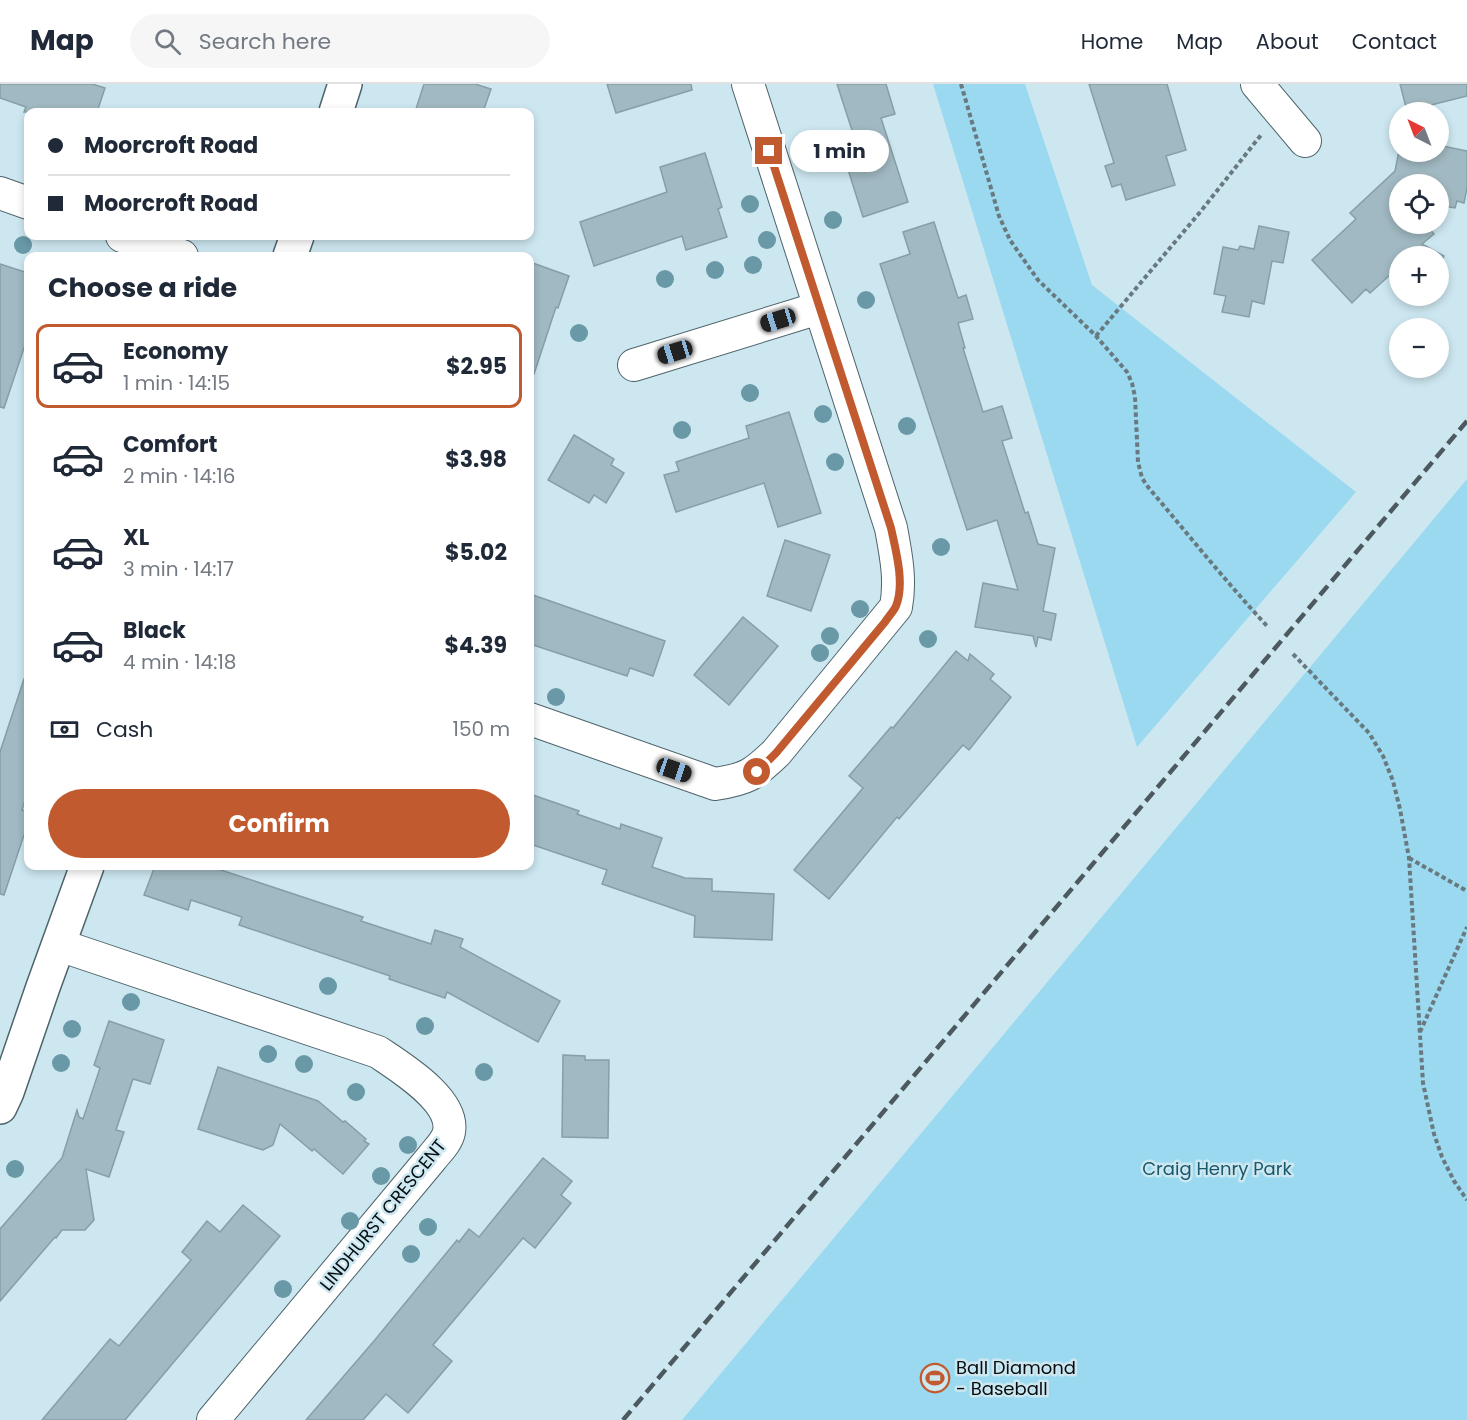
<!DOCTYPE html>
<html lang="en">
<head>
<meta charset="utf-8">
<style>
	body { margin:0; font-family:Poppins,sans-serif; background:#f6f6f7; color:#1f2937; height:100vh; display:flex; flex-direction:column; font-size:22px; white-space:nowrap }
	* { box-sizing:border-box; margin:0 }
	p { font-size:20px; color:#747a83 }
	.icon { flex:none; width:33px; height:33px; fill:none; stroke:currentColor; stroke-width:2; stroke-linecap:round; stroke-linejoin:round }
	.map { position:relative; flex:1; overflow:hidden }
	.side { position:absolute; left:24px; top:168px; width:510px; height:618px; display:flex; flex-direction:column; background:#fff; border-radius:12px; box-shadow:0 3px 9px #0003 }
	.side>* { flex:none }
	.hud { position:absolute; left:24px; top:24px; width:510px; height:132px; border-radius:12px; box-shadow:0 3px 9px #0003; display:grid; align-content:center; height:132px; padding:0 24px; background:#fff }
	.needle { width:39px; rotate:318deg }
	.fabs { position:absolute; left:1389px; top:18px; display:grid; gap:12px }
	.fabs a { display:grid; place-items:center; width:60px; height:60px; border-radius:50%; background:#fff; box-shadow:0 3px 9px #0003; font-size:30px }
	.end { position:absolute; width:27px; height:27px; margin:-14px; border:8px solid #c15a2e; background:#fff; box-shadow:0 0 0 3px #fff }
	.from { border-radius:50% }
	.bubble { position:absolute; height:42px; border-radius:21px; background:#fff; box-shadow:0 3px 9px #0003; font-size:20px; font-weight:700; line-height:42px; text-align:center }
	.car { position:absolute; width:18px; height:36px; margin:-18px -9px; border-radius:8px; box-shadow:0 0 4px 2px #0007; background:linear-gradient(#222 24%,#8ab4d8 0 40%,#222 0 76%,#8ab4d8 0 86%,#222 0) }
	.hud b { display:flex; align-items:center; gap:21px; height:57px; font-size:22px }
	.hud b+b { border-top:2px solid #e0e1e3 }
	.hud i { width:15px; height:15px; background:#1f2937 }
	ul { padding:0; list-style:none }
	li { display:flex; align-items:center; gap:18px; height:84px; margin:0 12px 9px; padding:0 12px; border:3px solid transparent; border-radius:12px }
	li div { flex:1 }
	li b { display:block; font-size:22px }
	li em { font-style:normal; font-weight:700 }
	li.active { border-color:#c15a2e }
	li>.icon { width:54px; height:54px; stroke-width:1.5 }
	h2 { padding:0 24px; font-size:27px; line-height:72px }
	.pay { display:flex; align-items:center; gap:15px; height:66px; padding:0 24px; font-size:22px }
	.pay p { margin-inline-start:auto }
	.action { display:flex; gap:12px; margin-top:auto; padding:12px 24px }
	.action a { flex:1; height:69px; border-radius:36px; background:#c15a2e; color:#fff; font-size:24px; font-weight:700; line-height:69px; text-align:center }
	header { display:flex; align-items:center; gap:36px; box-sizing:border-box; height:84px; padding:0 30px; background:#fff; border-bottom:2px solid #e0e1e3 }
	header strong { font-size:28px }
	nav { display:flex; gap:33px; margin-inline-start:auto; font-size:21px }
	.search { width:420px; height:54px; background:#f6f6f7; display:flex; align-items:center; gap:15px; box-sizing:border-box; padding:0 21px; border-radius:33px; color:#747a83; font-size:22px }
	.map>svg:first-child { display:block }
</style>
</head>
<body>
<header>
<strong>Map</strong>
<div class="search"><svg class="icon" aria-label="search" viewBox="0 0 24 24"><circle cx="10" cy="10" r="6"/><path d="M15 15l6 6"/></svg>Search here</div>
<nav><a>Home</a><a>Map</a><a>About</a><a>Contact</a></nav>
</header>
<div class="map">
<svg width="1467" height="1336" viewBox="0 0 1467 1336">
	<rect width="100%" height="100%" fill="#cde7f0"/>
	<g fill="#9ad9ef">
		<polygon points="933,0 1025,0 1092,201 1356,408 1137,663"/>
		<polygon points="1467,395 1467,1336 682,1336"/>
	</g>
	<g fill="#a1b9c2" stroke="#869ea7" stroke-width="1.5">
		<polygon points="0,0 92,0 105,4 97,28 24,28 26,23 0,14"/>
		<polygon points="424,0 475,0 491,5 483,28 415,28"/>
		<polygon points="607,0 691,0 692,6 616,29"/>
		<polygon points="837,0 886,0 895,30 881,34 908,118 863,133 845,76 860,71"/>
		<polygon points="1089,0 1167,0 1186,66 1166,72 1175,101 1126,116 1121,100 1112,103 1105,82 1114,79"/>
		<polygon points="1400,0 1467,0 1467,12 1407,27"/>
		<polygon points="1438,61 1467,67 1467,104 1464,119 1457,117 1455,124 1438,121 1438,100 1400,100 1400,140 1425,140 1434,150 1422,160 1444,172 1438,185 1438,172 1400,172 1400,182 1370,209 1366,205 1352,219 1312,176 1356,135 1350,129 1395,87 1400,62 1400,68 1438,68"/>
		<polygon points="705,69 722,123 718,125 727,153 686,166 682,152 594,182 580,138 667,108 660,83"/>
		<polygon points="934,138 958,214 966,211 973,235 958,239 965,264 963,264 983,328 1002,322 1012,354 1002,357 1025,429 1028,428 1038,460 1055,464 1043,527 1056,530 1051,556 1038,553 1036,563 1033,552 975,543 983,499 1018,506 997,436 967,446 880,180 910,170 903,148"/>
		<polygon points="1259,142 1289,148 1283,179 1272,177 1264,220 1252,217 1249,233 1222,228 1226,212 1214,210 1223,163 1238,166 1240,162 1254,165"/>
		<polygon points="530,178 569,192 558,224 556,223 534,290 530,289"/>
		<polygon points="0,180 28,189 28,252 4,324 0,323"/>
		<polygon points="789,328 821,429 778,443 764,399 676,428 664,391 679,387 676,378 749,354 746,342"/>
		<polygon points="574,351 614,375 611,381 624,389 606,419 594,411 589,419 548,396"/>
		<polygon points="785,456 830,471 811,527 767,512"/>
		<polygon points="530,510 665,557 653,592 630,584 627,592 530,560"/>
		<polygon points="743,533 778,562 729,621 694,591"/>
		<polygon points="956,567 968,577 970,570 994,590 990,595 1011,613 969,666 963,661 899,735 897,733 829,815 794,786 863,704 849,692 891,643 893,644"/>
		<polygon points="24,595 28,596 28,707 22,726 28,728 28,739 4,811 0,810 0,668"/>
		<polygon points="530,710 579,727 577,730 620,745 621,740 662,754 652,783 685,794 712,795 712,807 774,810 772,856 694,853 695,832 602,800 607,786 530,760"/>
		<polygon points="155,782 209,782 363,833 361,837 431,860 435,846 463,855 460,863 560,917 538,958 447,908 445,914 389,895 390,892 239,841 242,833 191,816 188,826 144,811"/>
		<polygon points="109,937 164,956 150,1000 133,995 116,1046 124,1048 109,1093 86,1085 94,1136 85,1146 62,1146 56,1154 55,1153 0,1217 0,1145 62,1074 77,1026 79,1033 83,1035 100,984 94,981"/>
		<polygon points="563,971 585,972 585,976 609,976 608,1054 562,1053"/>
		<polygon points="218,983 318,1017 343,1038 345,1037 366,1055 364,1057 369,1060 343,1090 314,1065 312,1067 280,1040 273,1061 263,1066 198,1045"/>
		<polygon points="543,1074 572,1097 561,1111 571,1119 535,1164 523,1154 433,1261 452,1277 408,1329 386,1310 363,1336 306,1336 374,1257 457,1156 459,1158 469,1145 479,1153"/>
		<polygon points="243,1121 280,1152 125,1336 42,1336 110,1255 119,1262 191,1176 182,1168 207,1137 220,1148"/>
	</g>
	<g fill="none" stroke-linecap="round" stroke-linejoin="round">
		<g stroke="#4d636b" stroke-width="34">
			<g id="minor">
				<polyline points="1257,0 1305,57"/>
				<polyline points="0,109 28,119"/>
				<polyline points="122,152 182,172"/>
				<polyline points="634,281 819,224"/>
				<path d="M530 635 715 700C747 695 753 691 776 669L896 523C901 496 896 471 891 444L748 0"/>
				<path d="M59 861 378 968C400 983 455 1016 449 1048 447 1058 437 1067 431 1075L213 1336"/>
			</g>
		</g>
		<g stroke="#4d636b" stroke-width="36">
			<g id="tertiary">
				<polyline points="336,28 345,0"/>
				<polyline points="290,172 297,152"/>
				<polyline points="0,1023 7,1008 43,903 87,782"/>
			</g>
		</g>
		<g stroke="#68797f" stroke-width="4" stroke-dasharray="4.5 3" stroke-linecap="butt">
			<path d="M961 0 999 132 1010 156 1038 196 1096 252 1127 288 1132 299 1135 313 1138 378 1142 394 1148 403C1188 450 1226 498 1268 543"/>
			<polyline points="1096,252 1201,127 1261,51"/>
			<polyline points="1293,570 1369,649 1383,672 1393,697 1400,725 1409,774 1423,999 1434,1050 1442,1073 1454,1097 1467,1116"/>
			<polyline points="1409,774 1467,807"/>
			<polyline points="1420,948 1467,843"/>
		</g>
		<use href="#minor" stroke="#fff" stroke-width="32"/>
		<use href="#tertiary" stroke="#fff" stroke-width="33"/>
		<polyline stroke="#4c5a5f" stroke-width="4.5" stroke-dasharray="12 6" stroke-linecap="butt" points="623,1336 1467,337"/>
	</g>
	<g fill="#6998a7">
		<circle cx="750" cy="120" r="9"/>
		<circle cx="833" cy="136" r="9"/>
		<circle cx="767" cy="156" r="9"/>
		<circle cx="23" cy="161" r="9"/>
		<circle cx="753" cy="181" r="9"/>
		<circle cx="715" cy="186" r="9"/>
		<circle cx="665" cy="195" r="9"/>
		<circle cx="866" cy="216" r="9"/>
		<circle cx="579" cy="249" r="9"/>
		<circle cx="750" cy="309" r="9"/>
		<circle cx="823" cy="330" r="9"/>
		<circle cx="907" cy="342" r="9"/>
		<circle cx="682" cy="346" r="9"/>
		<circle cx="835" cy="378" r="9"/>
		<circle cx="941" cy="463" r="9"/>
		<circle cx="860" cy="525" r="9"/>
		<circle cx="830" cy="552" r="9"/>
		<circle cx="928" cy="555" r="9"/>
		<circle cx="820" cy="569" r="9"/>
		<circle cx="556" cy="613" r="9"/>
		<circle cx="328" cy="902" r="9"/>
		<circle cx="131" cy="918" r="9"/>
		<circle cx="425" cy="942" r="9"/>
		<circle cx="72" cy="945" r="9"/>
		<circle cx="268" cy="970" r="9"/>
		<circle cx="61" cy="979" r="9"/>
		<circle cx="304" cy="980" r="9"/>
		<circle cx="484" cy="988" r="9"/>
		<circle cx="356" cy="1008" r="9"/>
		<circle cx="408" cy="1061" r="9"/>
		<circle cx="15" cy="1085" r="9"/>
		<circle cx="381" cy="1092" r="9"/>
		<circle cx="350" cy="1137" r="9"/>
		<circle cx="428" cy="1143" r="9"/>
		<circle cx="411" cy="1170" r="9"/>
		<circle cx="283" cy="1205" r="9"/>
	</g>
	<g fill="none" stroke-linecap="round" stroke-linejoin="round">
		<path stroke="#c15a2e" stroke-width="8" d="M757 688 776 669 885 538C888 533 894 527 896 522 905 500 896 467 891 444L769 67"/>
	</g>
	<defs>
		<g id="stadium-ring" transform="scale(1.5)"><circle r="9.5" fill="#cde7f0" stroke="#c15a2e" stroke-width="1.5"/><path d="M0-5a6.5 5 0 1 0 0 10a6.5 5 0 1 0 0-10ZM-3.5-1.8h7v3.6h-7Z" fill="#c15a2e"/></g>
	</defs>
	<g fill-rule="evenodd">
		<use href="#stadium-ring" x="935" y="1294"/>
	</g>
	<g text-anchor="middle" stroke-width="5" stroke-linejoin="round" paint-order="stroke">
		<g font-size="18" fill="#18586c" stroke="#cde7f0">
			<text x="1217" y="1091">Craig Henry Park</text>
		</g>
		<g font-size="18" fill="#050d10" stroke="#cde7f0">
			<text transform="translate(383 1131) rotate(-51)" y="6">LINDHURST CRESCENT</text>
		</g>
		<g font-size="18" fill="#050d10" stroke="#cde7f0" text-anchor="start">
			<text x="956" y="1290">Ball Diamond<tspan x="956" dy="21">- Baseball</tspan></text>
		</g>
	</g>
</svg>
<div class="fabs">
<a><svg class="needle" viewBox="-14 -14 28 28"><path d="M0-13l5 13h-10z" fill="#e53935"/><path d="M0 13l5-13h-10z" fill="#747a83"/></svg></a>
<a><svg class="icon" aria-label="locate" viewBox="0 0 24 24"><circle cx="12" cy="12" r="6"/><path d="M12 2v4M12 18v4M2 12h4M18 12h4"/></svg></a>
<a>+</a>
<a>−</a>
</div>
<i class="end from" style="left:757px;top:688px"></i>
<i class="end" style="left:769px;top:67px"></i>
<div class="bubble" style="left:790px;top:46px;width:99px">1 min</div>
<i class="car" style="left:778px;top:236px;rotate:253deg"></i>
<i class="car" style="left:675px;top:268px;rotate:253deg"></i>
<i class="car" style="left:674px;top:686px;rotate:109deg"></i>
<div class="hud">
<b><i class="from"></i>Moorcroft Road</b>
<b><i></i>Moorcroft Road</b>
</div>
<section class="side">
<h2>Choose a ride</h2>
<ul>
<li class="active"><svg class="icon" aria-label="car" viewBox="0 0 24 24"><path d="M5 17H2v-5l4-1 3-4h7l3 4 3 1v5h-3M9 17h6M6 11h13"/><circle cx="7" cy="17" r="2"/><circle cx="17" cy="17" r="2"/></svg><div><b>Economy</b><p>1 min · 14:15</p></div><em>$2.95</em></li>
<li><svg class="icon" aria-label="car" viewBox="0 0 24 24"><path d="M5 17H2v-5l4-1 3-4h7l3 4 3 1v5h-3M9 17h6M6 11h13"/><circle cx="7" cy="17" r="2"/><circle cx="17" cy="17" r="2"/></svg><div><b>Comfort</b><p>2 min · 14:16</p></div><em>$3.98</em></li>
<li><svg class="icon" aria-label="car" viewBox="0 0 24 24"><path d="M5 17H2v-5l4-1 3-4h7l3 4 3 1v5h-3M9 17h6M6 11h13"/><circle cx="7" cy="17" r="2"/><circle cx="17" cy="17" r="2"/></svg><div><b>XL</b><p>3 min · 14:17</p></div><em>$5.02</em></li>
<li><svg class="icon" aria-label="car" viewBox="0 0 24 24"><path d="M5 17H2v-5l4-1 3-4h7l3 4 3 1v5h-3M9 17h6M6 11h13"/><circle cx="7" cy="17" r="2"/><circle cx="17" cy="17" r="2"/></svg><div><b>Black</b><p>4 min · 14:18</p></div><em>$4.39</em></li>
</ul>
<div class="pay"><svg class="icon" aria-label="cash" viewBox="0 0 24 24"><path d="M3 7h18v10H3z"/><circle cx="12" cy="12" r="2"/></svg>Cash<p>150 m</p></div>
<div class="action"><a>Confirm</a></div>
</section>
</div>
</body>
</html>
